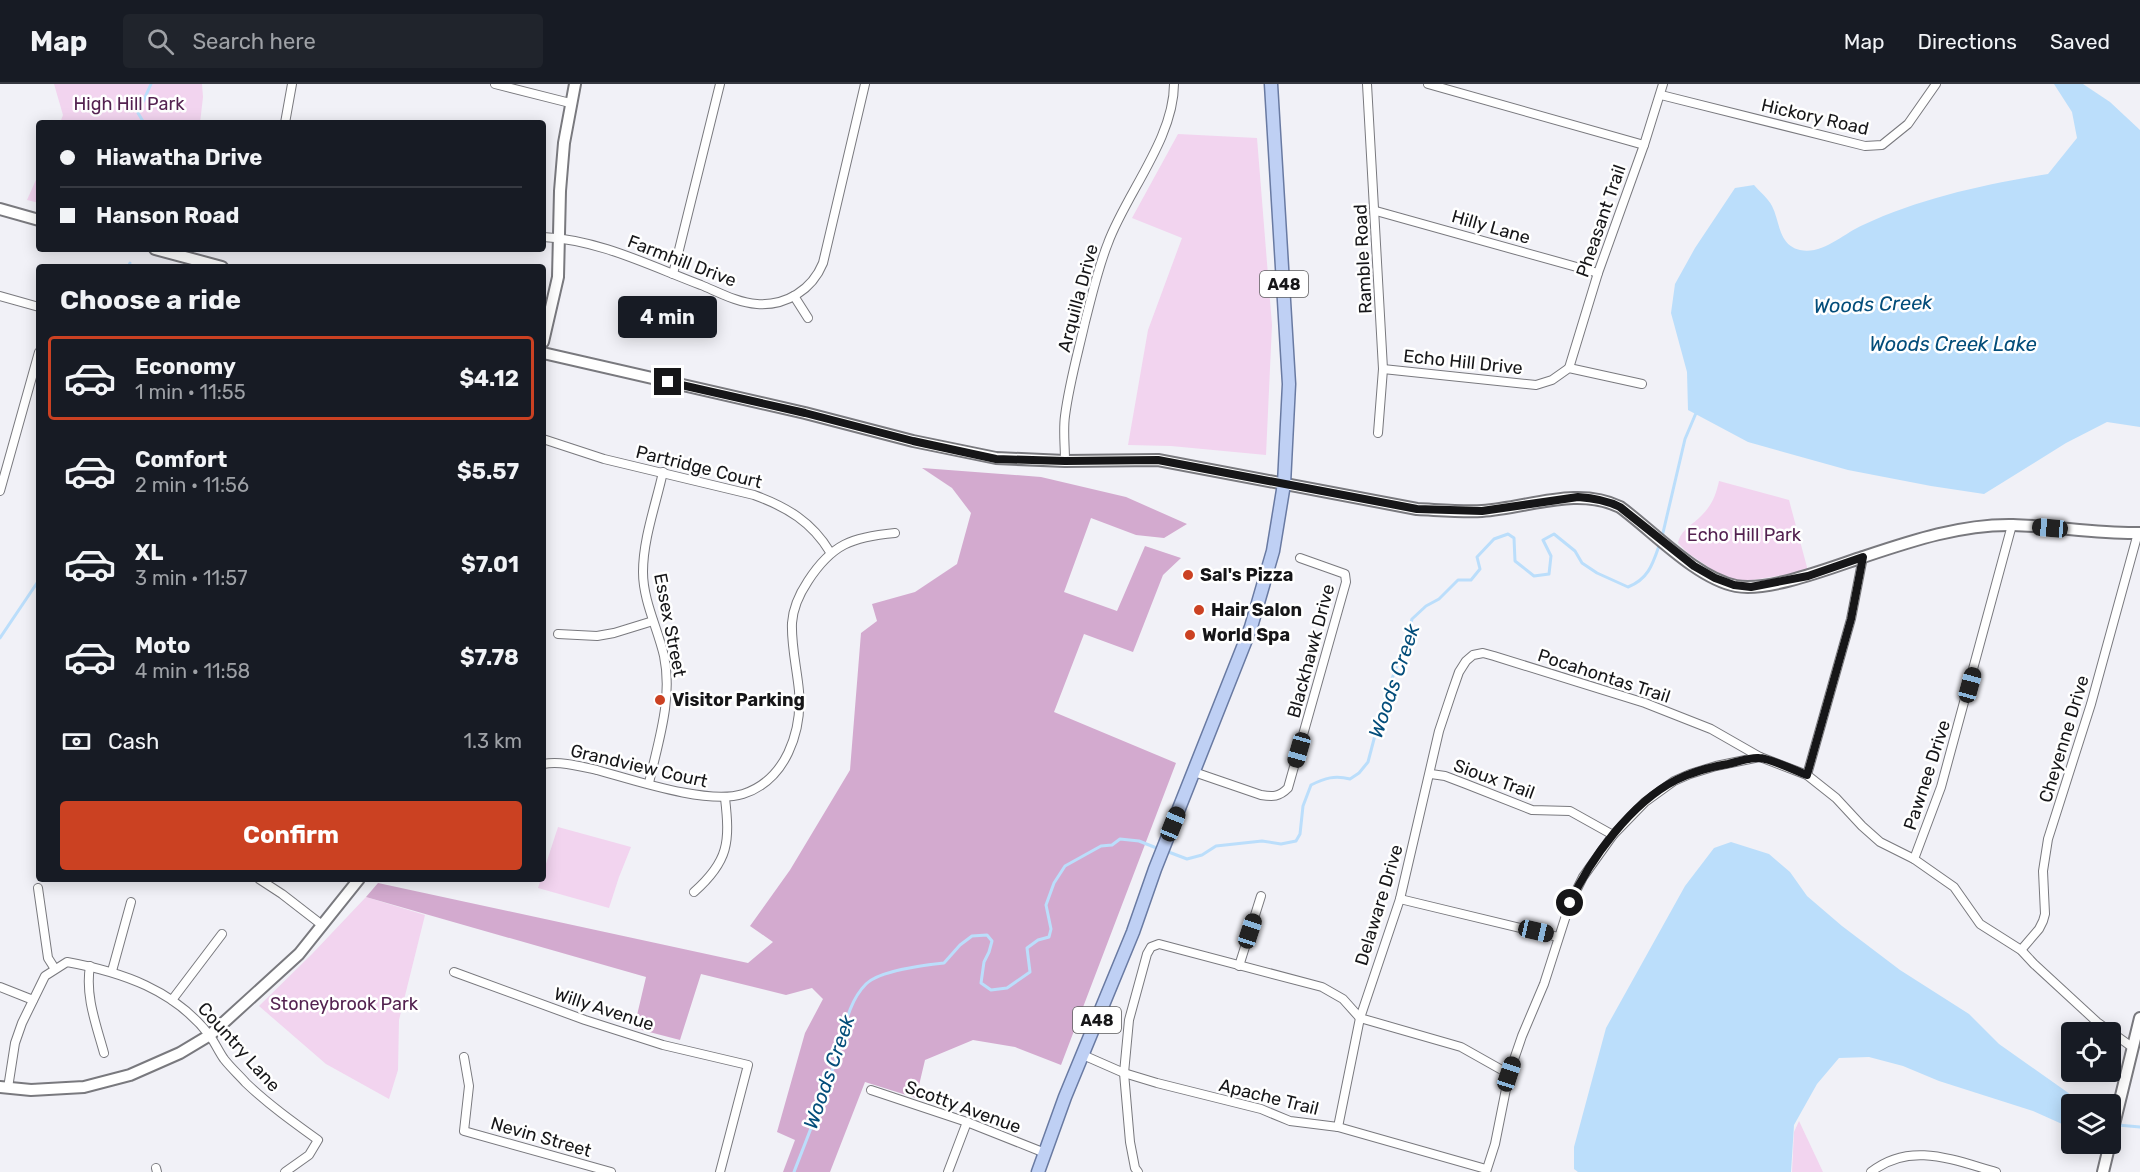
<!DOCTYPE html>
<html lang="en">
<head>
<meta charset="utf-8">
<style>
	body { margin:0; font-family:Rubik,sans-serif; background:#20242c; color:#f1f3f6; height:100vh; display:flex; flex-direction:column; font-size:22px; white-space:nowrap }
	* { box-sizing:border-box; margin:0 }
	p { font-size:20px; color:#9ea1a6 }
	.icon { flex:none; width:33px; height:33px; fill:none; stroke:currentColor; stroke-width:2; stroke-linecap:round; stroke-linejoin:round }
	.map { position:relative; flex:1; overflow:hidden }
	.panel { position:absolute; left:36px; top:180px; width:510px; height:618px; display:flex; flex-direction:column; background:#171b24; border-radius:6px; box-shadow:0 3px 15px #0003 }
	.panel>* { flex:none }
	.top-card { position:absolute; left:36px; top:36px; width:510px; height:132px; border-radius:6px; box-shadow:0 3px 15px #0003; display:grid; align-content:center; height:132px; padding:0 24px; background:#171b24 }
	.fabs { position:absolute; left:2061px; top:938px; display:grid; gap:12px }
	.fabs a { display:grid; place-items:center; width:60px; height:60px; border-radius:6px; background:#171b24; box-shadow:0 3px 15px #0003; font-size:30px }
	.end { position:absolute; width:27px; height:27px; margin:-14px; border:8px solid #161618; background:#fff; box-shadow:0 0 0 3px #fff }
	.from { border-radius:50% }
	.bubble { position:absolute; height:42px; border-radius:6px; background:#171b24; box-shadow:0 3px 15px #0003; font-size:20px; font-weight:700; line-height:42px; text-align:center }
	.car { position:absolute; width:18px; height:36px; margin:-18px -9px; border-radius:8px; box-shadow:0 0 4px 2px #0007; background:linear-gradient(#222 24%,#8ab4d8 0 40%,#222 0 76%,#8ab4d8 0 86%,#222 0) }
	.top-card b { display:flex; align-items:center; gap:21px; height:57px; font-size:22px }
	.top-card b+b { border-top:2px solid #363941 }
	.top-card i { width:15px; height:15px; background:#f1f3f6 }
	ul { padding:0; list-style:none }
	li { display:flex; align-items:center; gap:18px; height:84px; margin:0 12px 9px; padding:0 12px; border:3px solid transparent; border-radius:6px }
	li div { flex:1 }
	li b { display:block; font-size:22px }
	li em { font-style:normal; font-weight:700 }
	li.on { border-color:#cb4122 }
	li>.icon { width:54px; height:54px; stroke-width:1.5 }
	h2 { padding:0 24px; font-size:27px; line-height:72px }
	.pay { display:flex; align-items:center; gap:15px; height:66px; padding:0 24px; font-size:22px }
	.pay p { margin-inline-start:auto }
	.button { display:flex; gap:12px; margin-top:auto; padding:12px 24px }
	.button a { flex:1; height:69px; border-radius:6px; background:#cb4122; color:#fff; font-size:24px; font-weight:700; line-height:69px; text-align:center }
	header { display:flex; align-items:center; gap:36px; box-sizing:border-box; height:84px; padding:0 30px; background:#171b24; border-bottom:2px solid #363941 }
	header strong { font-size:28px }
	nav { display:flex; gap:33px; margin-inline-start:auto; font-size:21px }
	.search { width:420px; height:54px; background:#20242c; display:flex; align-items:center; gap:15px; box-sizing:border-box; padding:0 21px; border-radius:6px; color:#9ea1a6; font-size:22px }
	.map>svg:first-child { display:block }
</style>
</head>
<body>
<header>
<strong>Map</strong>
<div class="search"><svg class="icon" aria-label="search" viewBox="0 0 24 24"><circle cx="10" cy="10" r="6"/><path d="M15 15l6 6"/></svg>Search here</div>
<nav><a>Map</a><a>Directions</a><a>Saved</a></nav>
</header>
<div class="map">
<svg width="2140" height="1088" viewBox="0 0 2140 1088">
	<rect width="100%" height="100%" fill="#f1f1f7"/>
	<g fill="#f2d4ef">
		<polygon points="54,0 202,0 203,13 200,39 60,39 63,31"/>
		<polygon points="1178,50 1257,54 1272,241 1266,371 1171,362 1128,361 1148,246 1182,154 1132,134"/>
		<polygon points="39,89 39,119 27,116"/>
		<path d="M1719 397 1789 416 1808 487 1741 498 1714 487 1688 469 1678 459C1681 445 1693 441 1702 431 1712 421 1716 411 1719 397Z"/>
		<polygon points="558,743 631,763 619,793 609,824 538,804 541,795 543,795 543,789"/>
		<polygon points="366,813 425,831 399,936 398,986 389,1015 326,980 259,922 312,870"/>
		<polygon points="1799,1037 1823,1088 1792,1088 1794,1048"/>
	</g>
	<polygon fill="#d3aacf" points="922,384 1041,393 1126,413 1187,440 1164,454 1136,451 1091,434 1064,508 1117,527 1145,462 1181,474 1163,491 1133,568 1084,550 1054,628 1176,679 1061,981 1015,963 973,956 925,976 916,1014 865,998 830,1088 783,1088 795,1056 777,1048 805,949 823,915 812,904 786,911 701,890 680,956 634,944 646,893 366,813 378,799 748,879 773,858 750,842 790,786 850,686 861,549 877,537 872,520 915,508 957,480 971,429 952,404"/>
	<g fill="#bbdefb">
		<path d="M2054 0H2083L2110 18 2140 46V343L2107 338 2066 359 1984 410 1931 402 1848 386 1748 358 1688 326 1687 288 1671 229 1675 200 1695 164 1735 104 1754 101C1759 107 1768 114 1772 122 1780 137 1778 161 1800 166 1823 171 1844 149 1863 141 1921 114 1986 100 2048 90L2077 54 2072 28Z"/>
		<polygon points="1731,758 1769,770 1790,788 1807,812 1842,842 1900,886 1969,930 1999,960 2084,1020 2072,1020 2071,1044 2033,1027 1939,997 1903,982 1869,973 1839,974 1817,1000 1794,1041 1791,1088 1578,1088 1574,1085 1574,1063 1606,944 1685,802 1714,764"/>
	</g>
	<g fill="none" stroke-linecap="round" stroke-linejoin="round">
		<g stroke="#bbdefb" stroke-width="3">
			<polyline points="144,39 138,29 151,0"/>
			<polyline points="128,183 130,179"/>
			<polyline points="1662,453 1685,355 1696,329"/>
			<polyline points="0,554 39,496"/>
			<path d="M1166 767 1187 775 1202 771 1216 762 1262 757 1281 760 1296 757 1300 750 1303 722 1311 701C1325 694 1335 691 1350 695L1359 689 1368 678 1385 613 1403 566 1412 535 1426 522 1439 515 1458 496H1471L1480 485 1477 473 1494 455 1508 450 1514 454 1515 477 1534 492 1549 490 1551 472 1543 456 1554 450 1575 467 1582 479 1597 489 1628 503C1649 495 1653 479 1660 459"/>
			<polyline points="2118,1041 2140,1043"/>
			<path d="M794 1088C808 1052 822 1017 834 981 844 954 845 921 866 900 879 887 925 881 944 879L960 861 972 852 987 851 992 857 989 868 984 878 981 899 991 906 1007 904 1030 888 1027 864 1038 856 1049 853 1051 845 1046 821 1054 799 1065 782 1101 762 1112 761 1120 755 1139 757 1159 765"/>
		</g>
		<g stroke="#79797e" stroke-width="10">
			<g id="street">
				<polyline points="495,0 570,19"/>
				<polyline points="1367,0 1383,285 1378,349"/>
				<polyline points="1428,0 1644,61"/>
				<polyline points="1661,11 1865,62 1882,61 1908,40 1936,0"/>
				<polyline points="285,39 292,0"/>
				<polyline points="1376,127 1598,189"/>
				<path d="M543 153C600 156 648 181 701 201 718 208 738 219 757 220 786 222 812 206 823 179L865 0"/>
				<polyline points="673,190 720,0"/>
				<polyline points="0,212 39,223"/>
				<polyline points="794,212 808,234"/>
				<polyline points="1569,284 1598,189 1644,61 1663,0"/>
				<polyline points="1383,285 1536,301 1552,296 1569,284 1642,300"/>
				<path d="M543 355 604 375 754 411C787 423 812 438 830 468"/>
				<path d="M1065 377C1065 362 1063 346 1065 332 1069 300 1078 269 1085 238 1092 211 1098 184 1108 159 1126 110 1174 54 1174 0"/>
				<polyline points="0,407 39,268"/>
				<polyline points="558,550 597,552 614,549 653,537"/>
				<path d="M543 680C561 677 579 682 597 686 634 696 707 721 743 710 786 696 802 648 799 607 797 585 791 561 792 539 793 524 800 509 808 497 832 460 852 453 895 449"/>
				<path d="M1194 688 1261 711C1273 713 1279 713 1288 704L1346 498 1345 490 1300 474"/>
				<polyline points="1431,690 1445,692 1466,700 1532,726 1570,727 1613,751"/>
				<polyline points="1807,691 1851,535 1863,473"/>
				<path d="M649 699C658 658 673 615 664 572 658 545 643 517 643 488 643 455 656 420 663 388"/>
				<polyline points="1914,775 1941,703 2012,441"/>
				<polyline points="259,795 282,810 322,841"/>
				<polyline points="38,804 48,874 55,885"/>
				<path d="M694 808C729 777 730 758 725 714"/>
				<polyline points="1400,815 1558,853"/>
				<polyline points="2021,866 2039,845 2043,837 2045,830 2043,787 2048,755 2091,620 2138,449"/>
				<path d="M90 882C85 912 96 940 104 969"/>
				<polyline points="1239,882 1261,812"/>
				<polyline points="112,887 131,818"/>
				<polyline points="454,888 585,936 663,961 748,981 720,1088"/>
				<polyline points="0,903 33,916"/>
				<polyline points="172,916 222,850"/>
				<polyline points="1083,971 1124,989 1157,999 1261,1025 1290,1037 1338,1043 1486,1085"/>
				<polyline points="464,973 469,1002 464,1047 611,1088"/>
				<path d="M8 1004 15 959 22 939 45 892 67 878C122 888 175 906 210 952 215 959 219 968 224 975 231 984 239 991 246 999 268 1020 293 1038 318 1056L309 1071 285 1088"/>
				<polyline points="871,1006 967,1038 1045,1069"/>
				<polyline points="1338,1043 1360,934 1400,815 1439,647 1452,608 1459,588 1466,577 1473,571 1483,569 1494,572 1645,619 1711,645 1760,673"/>
				<polyline points="156,1084 157,1088"/>
				<polyline points="948,1088 967,1038"/>
				<polyline points="1138,1088 1135,1084 1130,1058 1124,989 1129,936 1147,870 1151,863 1159,860 1322,903 1343,915 1360,934 1461,963 1509,990"/>
				<polyline points="1486,1088 1495,1060 1509,990 1522,952 1544,900 1570,819 1583,793 1613,751 1645,718 1674,697 1690,690 1716,682 1760,673 1807,691 1836,714 1862,742 1880,758 1914,775 1954,803 1980,840 2021,866 2034,880 2097,938 2132,963"/>
				<path d="M1871 1088C1910 1057 1953 1076 1996 1088"/>
			</g>
		</g>
		<g stroke="#79797e" stroke-width="14">
			<g id="secondary">
				<polyline points="0,125 39,136"/>
				<polyline points="155,165 222,183"/>
				<polyline points="543,258 558,193 560,107 564,59 575,0"/>
				<path d="M543 269 805 329 913 357 996 374 1065 377 1158 376 1417 425C1439 426 1461 428 1482 427 1528 424 1577 402 1620 423 1653 447 1696 494 1736 502 1769 508 1830 484 1863 473 1911 457 1961 440 2013 441 2056 442 2097 450 2140 449"/>
				<polyline points="0,1003 31,1006 84,1003 130,991 180,969 210,951 299,870 359,795"/>
				<polyline points="2110,1057 2140,934"/>
				<polyline points="2103,1088 2110,1059"/>
			</g>
		</g>
		<g stroke="#697aa2" stroke-width="15">
			<polyline id="primary" points="1038,1088 1065,1013 1133,848 1155,785 1251,543 1273,467 1284,400 1289,300 1271,0"/>
		</g>
		<use href="#street" stroke="#fff" stroke-width="8"/>
		<use href="#secondary" stroke="#fff" stroke-width="10"/>
		<use href="#primary" stroke="#bfd0f4" stroke-width="12"/>
	</g>
	<g fill="none" stroke-linecap="round" stroke-linejoin="round">
		<path stroke="#161618" stroke-width="8" d="M668 298 805 329 913 357 996 375 1065 377 1158 376 1417 425 1482 427 1578 413C1593 414 1606 416 1620 423L1694 482 1715 494 1734 501 1751 503 1808 492 1863 473 1851 535 1807 691C1796 687 1770 674 1759 674 1750 673 1738 678 1728 680 1710 683 1692 688 1676 696 1631 719 1590 775 1570 819"/>
	</g>
	<g fill="#cb4122" stroke="#fff" stroke-width="2">
		<circle cx="1188" cy="491" r="6"/>
		<circle cx="1199" cy="526" r="6"/>
		<circle cx="1190" cy="551" r="6"/>
		<circle cx="660" cy="616" r="6"/>
	</g>
	<g text-anchor="middle" stroke-width="5" stroke-linejoin="round" paint-order="stroke">
		<g fill="#fff" stroke="#5c5c5d" stroke-width="1.5">
			<rect x="1260" y="187" width="48" height="26" rx="4.5"/>
			<rect x="1073" y="923" width="48" height="26" rx="4.5"/>
		</g>
		<g font-size="16" font-weight="bold" fill="#161618">
			<text x="1284" y="206">A48</text>
			<text x="1097" y="942">A48</text>
		</g>
		<g font-size="18" fill="#542351" stroke="#fff">
			<text x="129" y="26">High Hill Park</text>
			<text x="1744" y="457">Echo Hill Park</text>
			<text x="344" y="926">Stoneybrook Park</text>
		</g>
		<g font-size="18" fill="#161618" stroke="#fff">
			<text transform="translate(1815 33) rotate(13)" y="6">Hickory Road</text>
			<text transform="translate(1601 137) rotate(-71)" y="6">Pheasant Trail</text>
			<text transform="translate(1491 143) rotate(16)" y="6">Hilly Lane</text>
			<text transform="translate(1363 175) rotate(-93)" y="6">Ramble Road</text>
			<text transform="translate(682 177) rotate(21)" y="6">Farmhill Drive</text>
			<text transform="translate(1078 214) rotate(-75)" y="6">Arquilla Drive</text>
			<text transform="translate(1463 278) rotate(6)" y="6">Echo Hill Drive</text>
			<text transform="translate(699 383) rotate(14)" y="6">Partridge Court</text>
			<text transform="translate(670 541) rotate(79)" y="6">Essex Street</text>
			<text transform="translate(1311 567) rotate(-75)" y="6">Blackhawk Drive</text>
			<text transform="translate(1604 592) rotate(18)" y="6">Pocahontas Trail</text>
			<text transform="translate(2064 655) rotate(-73)" y="6">Cheyenne Drive</text>
			<text transform="translate(639 682) rotate(13)" y="6">Grandview Court</text>
			<text transform="translate(1927 691) rotate(-72)" y="6">Pawnee Drive</text>
			<text transform="translate(1494 695) rotate(20)" y="6">Sioux Trail</text>
			<text transform="translate(1379 821) rotate(-73)" y="6">Delaware Drive</text>
			<text transform="translate(604 925) rotate(18)" y="6">Willy Avenue</text>
			<text transform="translate(239 963) rotate(48)" y="6">Country Lane</text>
			<text transform="translate(1269 1013) rotate(14)" y="6">Apache Trail</text>
			<text transform="translate(963 1023) rotate(20)" y="6">Scotty Avenue</text>
			<text transform="translate(541 1053) rotate(16)" y="6">Nevin Street</text>
		</g>
		<g font-size="18" font-weight="bold" fill="#161618" stroke="#fff" text-anchor="start">
			<text x="1200" y="497">Sal's Pizza</text>
			<text x="1211" y="532">Hair Salon</text>
			<text x="1202" y="557">World Spa</text>
			<text x="672" y="622">Visitor Parking</text>
		</g>
		<g font-size="20" font-style="italic" fill="#034d7a" stroke="#fff">
			<text transform="translate(1873 220) rotate(-2)" y="7">Woods Creek</text>
			<text x="1953" y="267">Woods Creek Lake</text>
			<text transform="translate(1394 597) rotate(-71)" y="7">Woods Creek</text>
			<text transform="translate(829 988) rotate(-71)" y="7">Woods Creek</text>
		</g>
	</g>
</svg>
<div class="fabs">
<a><svg class="icon" aria-label="locate" viewBox="0 0 24 24"><circle cx="12" cy="12" r="6"/><path d="M12 2v4M12 18v4M2 12h4M18 12h4"/></svg></a>
<a><svg class="icon" aria-label="layers" viewBox="0 0 24 24"><path d="M12 4l9 5-9 5-9-5zM3 14l9 5 9-5"/></svg></a>
</div>
<i class="end from" style="left:1570px;top:819px"></i>
<i class="end" style="left:668px;top:298px"></i>
<div class="bubble" style="left:618px;top:212px;width:99px">4 min</div>
<i class="car" style="left:2050px;top:444px;rotate:275deg"></i>
<i class="car" style="left:1970px;top:601px;rotate:15deg"></i>
<i class="car" style="left:1299px;top:666px;rotate:196deg"></i>
<i class="car" style="left:1173px;top:740px;rotate:22deg"></i>
<i class="car" style="left:1250px;top:847px;rotate:18deg"></i>
<i class="car" style="left:1536px;top:847px;rotate:103deg"></i>
<i class="car" style="left:1509px;top:990px;rotate:18deg"></i>
<div class="top-card">
<b><i class="from"></i>Hiawatha Drive</b>
<b><i></i>Hanson Road</b>
</div>
<section class="panel">
<h2>Choose a ride</h2>
<ul>
<li class="on"><svg class="icon" aria-label="car" viewBox="0 0 24 24"><path d="M5 17H2v-5l4-1 3-4h7l3 4 3 1v5h-3M9 17h6M6 11h13"/><circle cx="7" cy="17" r="2"/><circle cx="17" cy="17" r="2"/></svg><div><b>Economy</b><p>1 min · 11:55</p></div><em>$4.12</em></li>
<li><svg class="icon" aria-label="car" viewBox="0 0 24 24"><path d="M5 17H2v-5l4-1 3-4h7l3 4 3 1v5h-3M9 17h6M6 11h13"/><circle cx="7" cy="17" r="2"/><circle cx="17" cy="17" r="2"/></svg><div><b>Comfort</b><p>2 min · 11:56</p></div><em>$5.57</em></li>
<li><svg class="icon" aria-label="car" viewBox="0 0 24 24"><path d="M5 17H2v-5l4-1 3-4h7l3 4 3 1v5h-3M9 17h6M6 11h13"/><circle cx="7" cy="17" r="2"/><circle cx="17" cy="17" r="2"/></svg><div><b>XL</b><p>3 min · 11:57</p></div><em>$7.01</em></li>
<li><svg class="icon" aria-label="car" viewBox="0 0 24 24"><path d="M5 17H2v-5l4-1 3-4h7l3 4 3 1v5h-3M9 17h6M6 11h13"/><circle cx="7" cy="17" r="2"/><circle cx="17" cy="17" r="2"/></svg><div><b>Moto</b><p>4 min · 11:58</p></div><em>$7.78</em></li>
</ul>
<div class="pay"><svg class="icon" aria-label="cash" viewBox="0 0 24 24"><path d="M3 7h18v10H3z"/><circle cx="12" cy="12" r="2"/></svg>Cash<p>1.3 km</p></div>
<div class="button"><a>Confirm</a></div>
</section>
</div>
</body>
</html>
